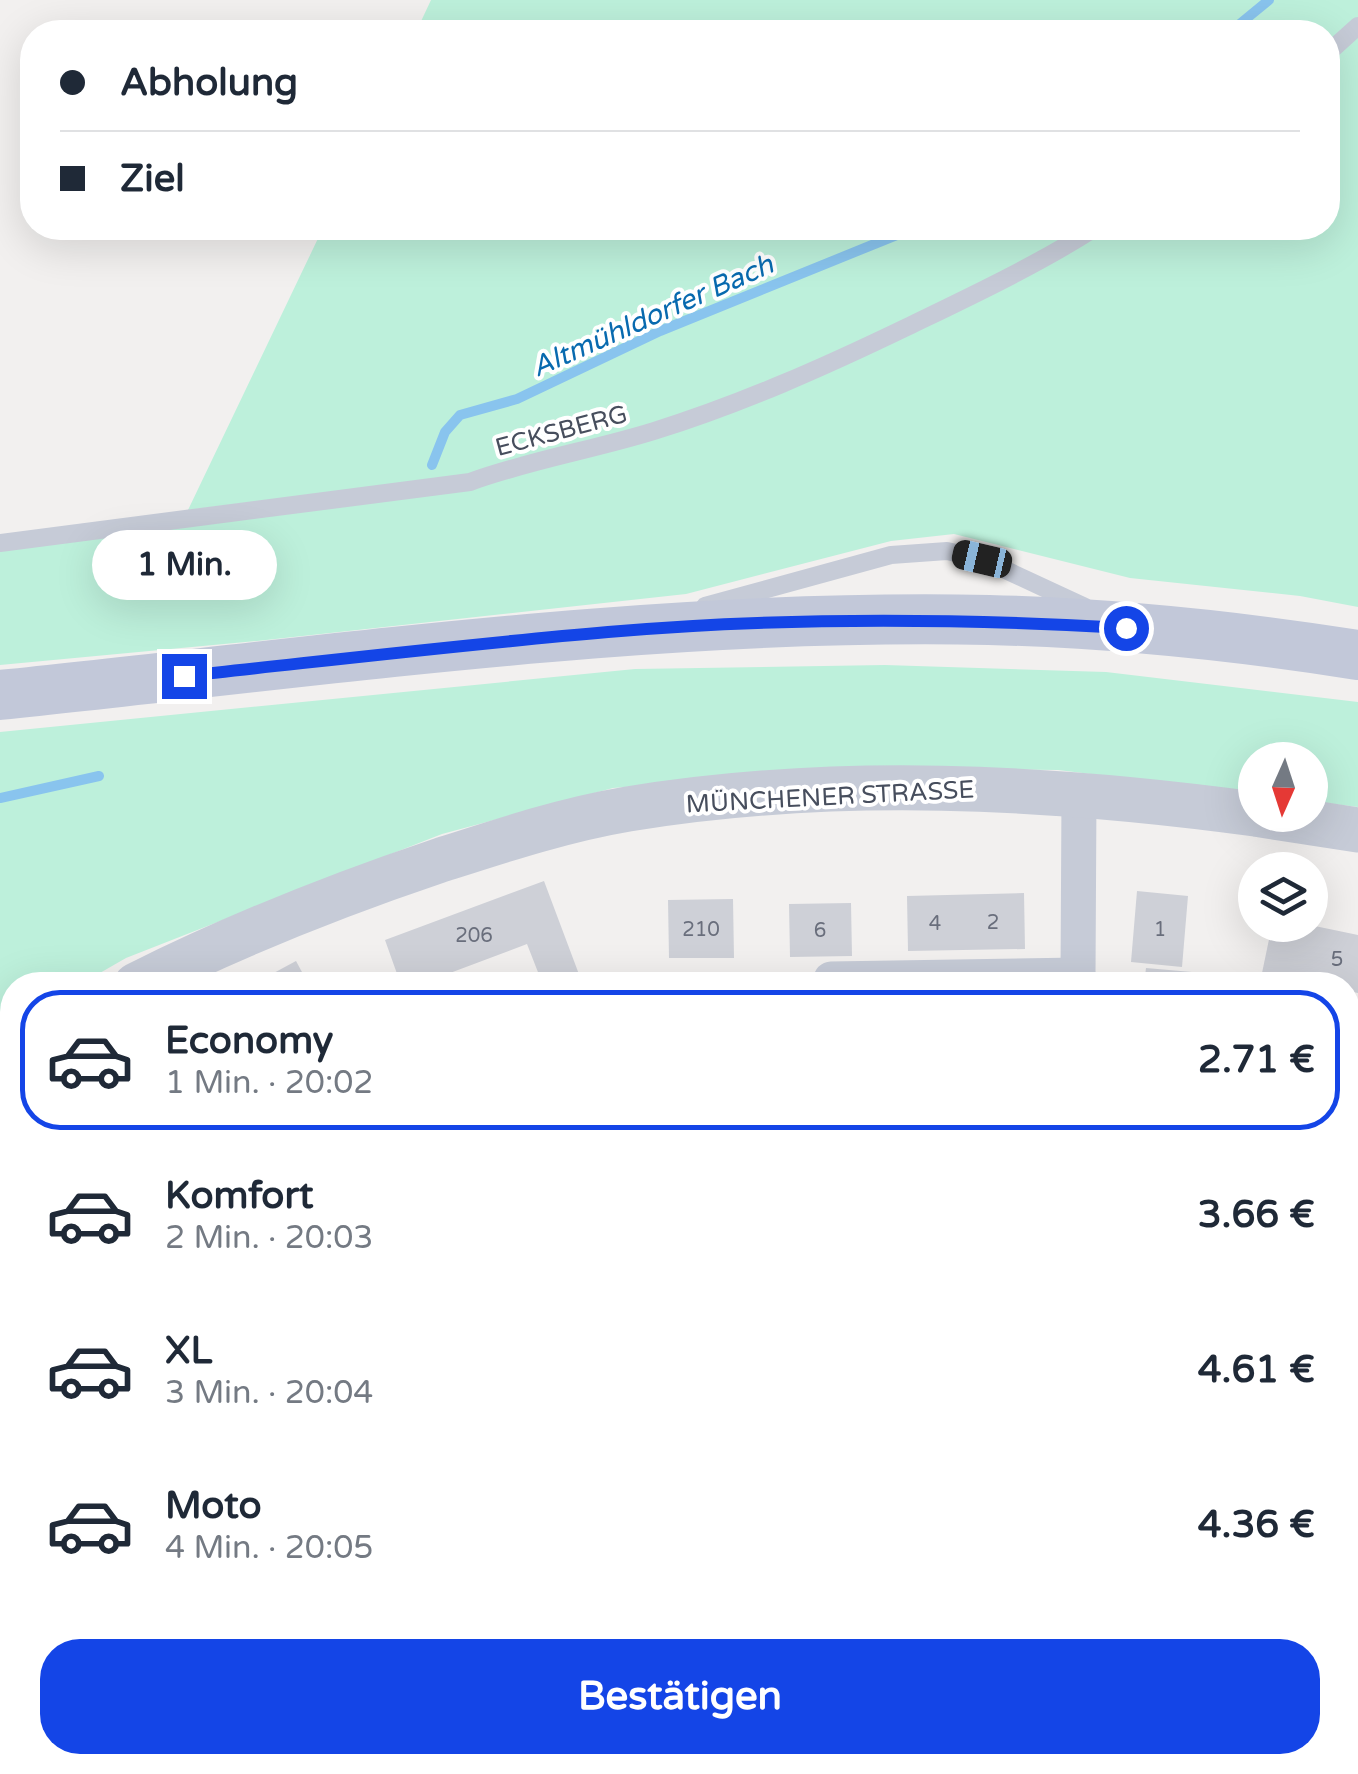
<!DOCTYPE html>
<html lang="de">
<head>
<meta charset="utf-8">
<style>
	body { margin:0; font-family:"Varela Round",sans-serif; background:#f2f2f3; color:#1f2937; height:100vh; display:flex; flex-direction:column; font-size:38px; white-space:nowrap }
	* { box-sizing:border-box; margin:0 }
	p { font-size:32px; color:#747a83 }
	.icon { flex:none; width:55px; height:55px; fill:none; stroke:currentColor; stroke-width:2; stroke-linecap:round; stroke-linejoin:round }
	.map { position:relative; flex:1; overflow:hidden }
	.side { position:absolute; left:0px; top:972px; width:1360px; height:802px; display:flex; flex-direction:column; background:#fff; border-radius:40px 40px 0 0; box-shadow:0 10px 40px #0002 }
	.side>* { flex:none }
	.top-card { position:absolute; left:20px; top:20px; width:1320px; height:220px; border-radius:40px; box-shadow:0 10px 40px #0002; display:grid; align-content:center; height:220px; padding:0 40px; background:#fff }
	.needle { width:65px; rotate:183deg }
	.tools { position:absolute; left:1238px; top:742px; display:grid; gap:20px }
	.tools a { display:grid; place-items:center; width:90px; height:90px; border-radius:50%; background:#fff; box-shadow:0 10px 40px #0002; font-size:50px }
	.end { position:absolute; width:45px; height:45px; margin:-22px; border:12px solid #1445e7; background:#fff; box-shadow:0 0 0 5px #fff }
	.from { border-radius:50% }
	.bubble { position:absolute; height:70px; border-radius:35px; background:#fff; box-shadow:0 10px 40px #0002; font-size:32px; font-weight:800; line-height:70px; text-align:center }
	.car { position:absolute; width:30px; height:60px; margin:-30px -15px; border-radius:12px; box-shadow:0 0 8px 2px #0007; background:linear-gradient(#222 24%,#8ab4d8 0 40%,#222 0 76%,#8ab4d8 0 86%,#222 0) }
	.top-card b { display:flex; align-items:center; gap:35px; height:95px; font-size:38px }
	.top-card b+b { border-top:2px solid #e0e1e3 }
	.top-card i { width:25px; height:25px; background:#1f2937 }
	ul { padding:18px 0 0; list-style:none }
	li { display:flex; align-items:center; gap:30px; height:140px; margin:0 20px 15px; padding:0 20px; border:5px solid transparent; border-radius:40px }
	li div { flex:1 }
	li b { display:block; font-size:38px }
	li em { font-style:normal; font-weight:800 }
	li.on { border-color:#1445e7 }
	li>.icon { width:90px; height:90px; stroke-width:1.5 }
	.primary-button { display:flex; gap:20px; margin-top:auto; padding:20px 40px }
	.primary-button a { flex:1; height:115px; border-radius:40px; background:#1445e7; color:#fff; font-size:40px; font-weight:800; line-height:115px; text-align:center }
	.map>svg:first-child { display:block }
</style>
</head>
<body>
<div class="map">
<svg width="1358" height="1774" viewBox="0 0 1358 1774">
	<rect width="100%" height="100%" fill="#f2f0ef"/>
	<g fill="#bdf0db">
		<polygon points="431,0 1358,0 1358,607 1300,596 1130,578 954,534 891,541 686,594 257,641 0,665 0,550 417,481 188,510 323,228 1328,228 1328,32 416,32"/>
		<polygon points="885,665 1106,672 1358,702 1358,807 1310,801 1310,760 1255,760 1255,794 1058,770 853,768 613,788 442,834 126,958 79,985 12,985 12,1023 0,1030 0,732 635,669"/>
		<polygon points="12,1645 12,1762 1348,1762 1358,1736 1358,1774 0,1774 0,1647"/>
	</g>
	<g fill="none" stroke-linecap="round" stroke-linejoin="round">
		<g stroke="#89c4ee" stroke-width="10">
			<polyline points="1230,32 1269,0"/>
			<polyline points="432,465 445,432 460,415 517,399 660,331 914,228"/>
			<polyline points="0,798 99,776"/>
		</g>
	</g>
	<g fill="#ced0d7">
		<polygon points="544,881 583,985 543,985 527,944 418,985 401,985 385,940"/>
		<polygon points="1137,891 1188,896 1182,967 1131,962"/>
		<polygon points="1024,893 1025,949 908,951 907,896"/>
		<polygon points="733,899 734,958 669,958 668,900"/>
		<polygon points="851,903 852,956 790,957 789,904"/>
		<polygon points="1272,925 1310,925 1358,935 1358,993 1348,991 1348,985 1319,985 1262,973"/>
		<polygon points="296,961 309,985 276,985 270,975"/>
		<polygon points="1146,968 1192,972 1191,985 1144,985"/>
		<polygon points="1244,976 1269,982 1269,985 1242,985"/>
		<rect x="1348" y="1272" width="10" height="52"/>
		<polygon points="1348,1359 1358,1359 1358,1412 1348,1411"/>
		<polygon points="1348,1458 1358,1458 1358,1516 1348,1515"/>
		<polygon points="1348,1586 1354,1586 1353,1604 1348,1604"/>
	</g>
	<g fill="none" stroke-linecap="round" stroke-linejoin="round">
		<g stroke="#c6cbd7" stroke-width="18">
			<polyline points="1328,53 1358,26"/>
			<path d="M0 543 470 482C530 460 593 450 654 431 741 404 824 367 907 327 971 296 1035 266 1095 228"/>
			<polyline points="705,606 891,555 947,551 982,559 1085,607"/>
		</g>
		<g stroke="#c6cbd7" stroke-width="35">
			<polyline points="1079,795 1078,975 1081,985"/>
			<polyline points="831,979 1078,975"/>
			<polyline points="1348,1032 1358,1034"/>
			<polyline points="1348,1561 1358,1561"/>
			<polyline points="1348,1748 1348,1750"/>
		</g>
		<g stroke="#c6cbd7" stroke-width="45">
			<polyline points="1261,815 1358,830"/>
			<path d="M136 985C234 936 334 896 438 861 500 841 563 820 628 809 835 775 1048 786 1255 814"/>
			<polyline points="0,1061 12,1053"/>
		</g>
		<path stroke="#c2c8d9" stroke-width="50" d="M0 695C328 661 658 613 989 620 1112 623 1237 636 1358 655"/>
	</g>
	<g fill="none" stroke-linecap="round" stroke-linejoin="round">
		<path stroke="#1445e7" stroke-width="12" d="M184 676C325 661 467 644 608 632 780 617 954 618 1126 628"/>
	</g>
	<g text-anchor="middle" stroke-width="8" stroke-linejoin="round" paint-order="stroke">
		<g font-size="20" fill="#696e7c">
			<text x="993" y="929">2</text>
			<text x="935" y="930">4</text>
			<text x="701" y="936">210</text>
			<text x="1160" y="936">1</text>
			<text x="820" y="937">6</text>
			<text x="474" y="942">206</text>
			<text x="1337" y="966">5</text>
		</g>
		<g font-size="25" fill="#474e5d" stroke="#fff">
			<text transform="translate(561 430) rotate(-15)" y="9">ECKSBERG</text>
			<text transform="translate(830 796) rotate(-3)" y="9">MÜNCHENER STRASSE</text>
		</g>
		<g font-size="28" font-style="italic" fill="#086aaf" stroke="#fff">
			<text transform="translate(652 315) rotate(-24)" y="10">Altmühldorfer Bach</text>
		</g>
	</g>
</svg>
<div class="tools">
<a><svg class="needle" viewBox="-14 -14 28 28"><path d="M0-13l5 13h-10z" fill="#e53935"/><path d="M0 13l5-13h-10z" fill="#747a83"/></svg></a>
<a><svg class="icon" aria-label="layers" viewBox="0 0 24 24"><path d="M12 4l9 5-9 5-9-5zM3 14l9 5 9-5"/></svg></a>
</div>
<i class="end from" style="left:1126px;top:628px"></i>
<i class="end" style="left:184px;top:676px"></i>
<div class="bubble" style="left:92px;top:530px;width:185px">1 Min.</div>
<i class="car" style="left:982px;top:559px;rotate:283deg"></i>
<div class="top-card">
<b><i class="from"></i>Abholung</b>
<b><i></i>Ziel</b>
</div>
<section class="side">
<ul>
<li class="on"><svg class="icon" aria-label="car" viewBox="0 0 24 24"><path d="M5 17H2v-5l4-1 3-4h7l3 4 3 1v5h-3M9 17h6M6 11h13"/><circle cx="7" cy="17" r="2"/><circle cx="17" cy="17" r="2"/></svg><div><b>Economy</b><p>1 Min. · 20:02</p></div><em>2.71 €</em></li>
<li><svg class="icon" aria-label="car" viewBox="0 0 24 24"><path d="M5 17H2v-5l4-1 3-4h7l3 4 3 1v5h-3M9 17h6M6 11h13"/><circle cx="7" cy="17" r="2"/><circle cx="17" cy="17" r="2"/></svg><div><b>Komfort</b><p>2 Min. · 20:03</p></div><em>3.66 €</em></li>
<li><svg class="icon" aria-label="car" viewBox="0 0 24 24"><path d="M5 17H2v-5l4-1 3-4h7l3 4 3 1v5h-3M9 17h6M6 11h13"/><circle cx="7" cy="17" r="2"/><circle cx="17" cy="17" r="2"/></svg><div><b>XL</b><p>3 Min. · 20:04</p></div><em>4.61 €</em></li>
<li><svg class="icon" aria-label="car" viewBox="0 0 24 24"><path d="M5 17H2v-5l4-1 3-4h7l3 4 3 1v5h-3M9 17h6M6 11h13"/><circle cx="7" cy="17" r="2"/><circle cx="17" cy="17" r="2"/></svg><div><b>Moto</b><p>4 Min. · 20:05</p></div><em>4.36 €</em></li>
</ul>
<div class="primary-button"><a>Bestätigen</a></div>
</section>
</div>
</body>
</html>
